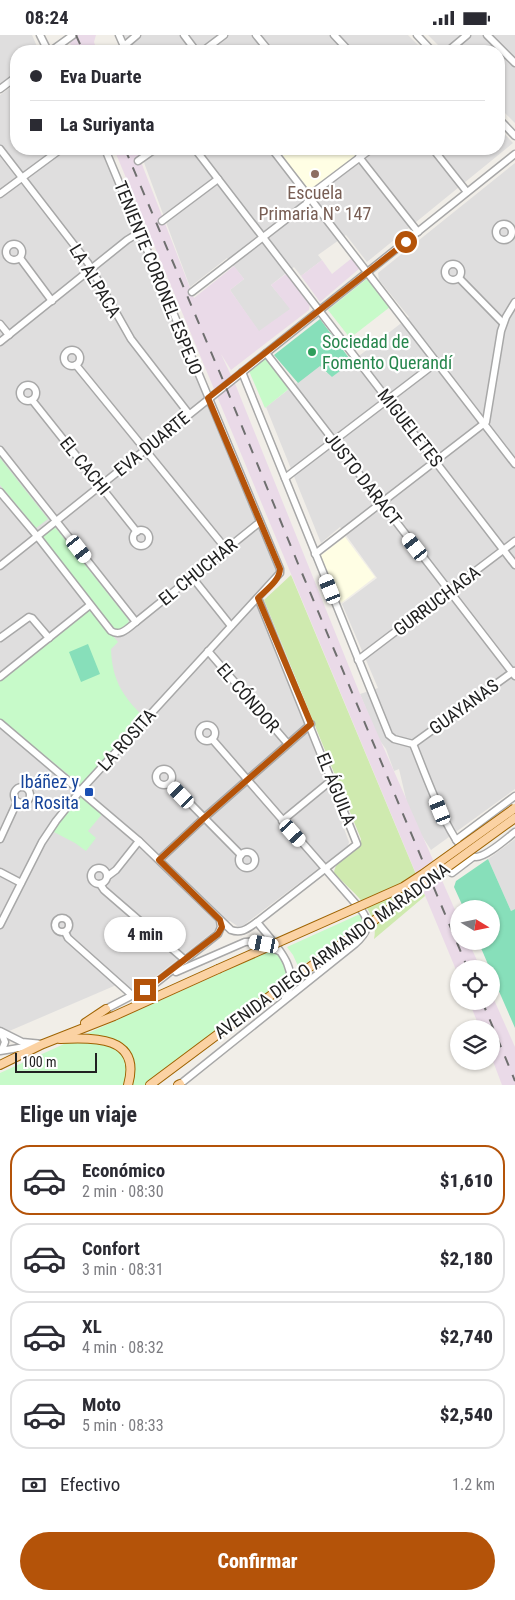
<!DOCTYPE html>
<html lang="es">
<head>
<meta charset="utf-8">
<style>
	body { margin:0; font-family:"Roboto Condensed",sans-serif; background:#f2f2f3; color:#2b2b33; height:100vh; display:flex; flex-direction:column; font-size:19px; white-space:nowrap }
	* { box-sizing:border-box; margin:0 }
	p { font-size:16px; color:#7c7c81 }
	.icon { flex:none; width:28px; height:28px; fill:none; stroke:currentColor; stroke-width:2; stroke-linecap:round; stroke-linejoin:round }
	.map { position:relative; height:1050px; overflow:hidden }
	.details { display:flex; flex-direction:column; background:#fff; flex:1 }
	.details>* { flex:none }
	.banner { position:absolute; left:10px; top:10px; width:495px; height:110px; border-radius:20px; box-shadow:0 1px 4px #0004; display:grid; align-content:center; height:110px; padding:0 20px; background:#fff }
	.needle { width:32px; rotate:100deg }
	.controls { position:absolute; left:450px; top:865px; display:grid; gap:10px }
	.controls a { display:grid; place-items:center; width:50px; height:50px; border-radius:50%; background:#fff; box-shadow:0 1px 4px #0004; font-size:25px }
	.scale { position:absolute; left:15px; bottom:12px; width:82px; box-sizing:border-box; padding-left:5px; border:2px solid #212121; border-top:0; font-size:14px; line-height:18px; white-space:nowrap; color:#212121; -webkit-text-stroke:4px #fff; paint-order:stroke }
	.end { position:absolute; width:22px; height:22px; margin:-11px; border:6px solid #b45309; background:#fff; box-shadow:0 0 0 2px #fff }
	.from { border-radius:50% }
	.bubble { position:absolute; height:35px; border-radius:18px; background:#fff; box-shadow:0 1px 4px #0004; font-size:16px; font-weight:800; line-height:35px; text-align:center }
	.car { position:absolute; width:15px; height:30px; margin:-15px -8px; border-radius:6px; box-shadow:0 0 4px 1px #0007; background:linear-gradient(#fff 24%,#345 0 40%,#fff 0 76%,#345 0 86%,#fff 0) }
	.banner b { display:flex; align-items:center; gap:18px; height:48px; font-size:19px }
	.banner b+b { border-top:1px solid #e1e1e2 }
	.banner i { width:12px; height:12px; background:#2b2b33 }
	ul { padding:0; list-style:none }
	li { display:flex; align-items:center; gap:15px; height:70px; margin:0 10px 8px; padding:0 10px; border:2px solid #e1e1e2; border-radius:20px }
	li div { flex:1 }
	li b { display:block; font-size:19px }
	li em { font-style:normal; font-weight:800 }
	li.active { border-color:#b45309 }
	li>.icon { width:45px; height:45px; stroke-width:1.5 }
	h2 { padding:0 20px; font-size:22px; line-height:60px }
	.pay { display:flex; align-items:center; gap:12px; height:55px; padding:0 20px; font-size:19px }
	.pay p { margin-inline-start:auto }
	.action { display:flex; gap:10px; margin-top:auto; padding:10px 20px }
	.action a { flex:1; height:58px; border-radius:30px; background:#b45309; color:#fff; font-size:20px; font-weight:800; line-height:58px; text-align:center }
	.status { display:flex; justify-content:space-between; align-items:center; height:35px; padding:0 25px; background:#fff; direction:ltr }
	.status svg { height:14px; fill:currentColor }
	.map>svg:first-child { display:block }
</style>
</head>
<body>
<div class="status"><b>08:24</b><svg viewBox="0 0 49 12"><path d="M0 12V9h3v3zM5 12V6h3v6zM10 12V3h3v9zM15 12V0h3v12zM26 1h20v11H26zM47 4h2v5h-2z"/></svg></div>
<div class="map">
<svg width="515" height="1050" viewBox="0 0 515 1050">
	<rect width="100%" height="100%" fill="#f1eee8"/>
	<g fill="#dfdede">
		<polygon points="0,0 32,0 39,16 16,16 16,37 0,49"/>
		<polygon points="124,0 408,0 424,16 132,16"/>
		<polygon points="428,0 515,0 515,88 499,72 499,16 444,16"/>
		<polygon points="16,48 16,114 55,114 0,155 0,60"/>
		<polygon points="499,93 513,108 367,227 346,200 318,220 322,225 301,241 294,232 271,250 291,274 259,297 230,255 244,244 227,223 190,252 139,114 499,114"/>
		<polygon points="61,114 105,114 280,534 258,563 349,807 348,811 240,893 230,886 219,892 137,956 132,956 121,948 0,1000 0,159"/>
		<polygon points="515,128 515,754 431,815 420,798 407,768 399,734 394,736 386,714 378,703 360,659 378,653 342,569 377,543 340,492 321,508 266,372 320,330 326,338 328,337 332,342 409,282 379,245 378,238"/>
		<polygon points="515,804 515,874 511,876 488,824"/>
	</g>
	<g fill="#eadae8">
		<polygon points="67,0 96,0 94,7 97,16 73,16"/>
		<polygon points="114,114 136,114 194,263 234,231 244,244 230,255 259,296 290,274 271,250 287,238 310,268 309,275 231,335 221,319 236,351 360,659 459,884 459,906 468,906 481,934 459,934 459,942"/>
		<polygon points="352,223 360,233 320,267 301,241 322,225 332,239"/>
		<polygon points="491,958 515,1012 515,1050 502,1050 491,1021 491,994 480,994 469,966 491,966"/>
	</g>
	<g fill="#fffee4">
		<polygon points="277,114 367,114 310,156"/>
		<polygon points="345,502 375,542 341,568 320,521"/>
	</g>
	<path fill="#cfeaaf" d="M291 540 425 861 374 904C380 876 351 856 334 838 335 822 359 820 361 804L264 565Z"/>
	<g fill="#c7fac9">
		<polygon points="368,243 390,272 350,303 328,275"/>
		<polygon points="266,322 290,353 265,373 249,336"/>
		<polygon points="0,423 48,484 36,493 0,450"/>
		<polygon points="55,492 128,584 129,588 121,595 116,596 112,594 42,504 43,500"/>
		<path d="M91 575 118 607 111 614C112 645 123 662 144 682L81 750 0 684V645L85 578Z"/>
		<polygon points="82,761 103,778 88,796 96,803 86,816 75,808 52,796 78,762"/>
		<polygon points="360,879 364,886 299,933 293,920 287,912"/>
		<path d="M272 915C284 921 286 933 289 945L145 1050H0V1038Z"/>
	</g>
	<g fill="#87dfba">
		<polygon points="320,284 352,327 332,342 320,331 298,348 274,320"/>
		<polygon points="88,609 100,639 81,647 69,617"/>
		<polygon points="488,824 511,876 515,874 515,993 491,938 491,934 490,934 478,906 491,906 491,874 464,874 454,852 456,846"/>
	</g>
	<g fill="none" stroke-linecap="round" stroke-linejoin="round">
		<g stroke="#a8a8a8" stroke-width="9">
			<g id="minor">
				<polyline points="40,0 48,16"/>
				<polyline points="119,0 126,16"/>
				<polyline points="184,0 196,16"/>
				<polyline points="256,0 269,16"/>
				<polyline points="334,0 349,16"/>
				<polyline points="417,0 432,16"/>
				<polyline points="487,0 515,28"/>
				<polyline points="124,11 137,0"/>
				<polyline points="51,16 73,0"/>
				<polyline points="203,16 224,0"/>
				<polyline points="448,16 467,0"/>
				<polyline points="0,54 16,42"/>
				<polyline points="499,84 515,101"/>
				<polyline points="0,114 88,228 131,304 189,379"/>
				<polyline points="195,114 515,530"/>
				<polyline points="272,114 515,429"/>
				<polyline points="433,114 467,157"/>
				<polyline points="359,122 418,197"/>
				<polyline points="138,126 155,114"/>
				<polyline points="0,159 61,114"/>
				<polyline points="162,186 218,144"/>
				<circle cx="504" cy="197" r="8"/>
				<circle cx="14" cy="217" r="8"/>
				<polyline points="20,223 52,266"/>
				<circle cx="453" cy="237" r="8"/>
				<polyline points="459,243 503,288"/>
				<polyline points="192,257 306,169 314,157 371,114"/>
				<polyline points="0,289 9,300"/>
				<polyline points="0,307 127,205 140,197"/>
				<circle cx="72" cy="323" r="8"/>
				<polyline points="266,318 515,641"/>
				<polyline points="76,330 227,515"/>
				<path d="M242 337 389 700 394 704 413 709C422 729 453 822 476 822 486 822 506 804 515 797"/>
				<circle cx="28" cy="358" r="8"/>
				<polyline points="32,365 137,497"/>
				<polyline points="0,415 136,587"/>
				<polyline points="285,443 437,327"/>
				<path d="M0 457 37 501 111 596C121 602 128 593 136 587L260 487"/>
				<circle cx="141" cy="503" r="8"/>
				<polyline points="315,519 486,387 501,296 506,282 515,267"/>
				<path d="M0 531C171 393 344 257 515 119"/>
				<polyline points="192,542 231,591"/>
				<polyline points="0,603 29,582 32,583 49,603"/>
				<polyline points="208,616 288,709"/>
				<polyline points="358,625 515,506"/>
				<polyline points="0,642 90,570"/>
				<path d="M0 688 139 806 231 895C242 899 248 893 257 887L357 809 258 563"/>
				<circle cx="207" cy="698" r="8"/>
				<polyline points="413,709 514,636"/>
				<circle cx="164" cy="742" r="8"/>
				<polyline points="170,748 241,820"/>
				<circle cx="22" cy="760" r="8"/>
				<polyline points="282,786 333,744"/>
				<polyline points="0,804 17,767"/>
				<polyline points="456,805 515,761"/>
				<circle cx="247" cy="825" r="8"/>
				<polyline points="159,825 204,783 311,689"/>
				<circle cx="99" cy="841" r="8"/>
				<polyline points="0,837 21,848"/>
				<polyline points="452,838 473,822"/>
				<polyline points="108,841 116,835 139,806"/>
				<polyline points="100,849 104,855 185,925"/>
				<circle cx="62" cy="890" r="7"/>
				<path d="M257 887C274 909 303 934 285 963"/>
				<polyline points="0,890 42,807 56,786 80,756 280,538 280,534 105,114"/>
				<polyline points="65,897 68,903 133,961"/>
				<path d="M176 937 245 907C258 906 267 910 279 916"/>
				<polyline points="106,974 156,948 218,899 221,892 220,886"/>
				<polyline points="0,996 22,1007 43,1009"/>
				<polyline points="1,997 5,1007 2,1015"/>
				<polyline points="0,1016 31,1011"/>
				<path d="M179 1050 355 909C366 899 372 890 362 876L212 704"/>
			</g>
		</g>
		<g stroke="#9e6301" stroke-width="10">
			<g id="major">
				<polyline points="85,988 106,974"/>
				<path d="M60 1004C93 1002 142 1001 128 1050"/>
				<polyline points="0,1030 43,1009 114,981 218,934"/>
				<polyline points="150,1050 237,985"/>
				<polyline points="178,1050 180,1049"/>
			</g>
		</g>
		<use href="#minor" stroke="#fff" stroke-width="6"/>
		<use href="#major" stroke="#fbd2a3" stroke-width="8"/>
		<g stroke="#6f6f6f" stroke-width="2" stroke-dasharray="10 10" stroke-linecap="butt">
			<polyline points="76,0 83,16"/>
			<polyline points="125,114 225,350 299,531 468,934"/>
			<polyline points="482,966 515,1046"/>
		</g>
		<g stroke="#9e6301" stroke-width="10" stroke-linecap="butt">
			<g id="major-bridge">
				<polyline points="218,934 403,852 423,839 515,773"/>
				<polyline points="237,985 515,783"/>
			</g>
		</g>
		<use href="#major-bridge" stroke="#fbd2a3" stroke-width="8"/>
	</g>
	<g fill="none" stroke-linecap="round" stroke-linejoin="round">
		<path stroke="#b45309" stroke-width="6" d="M145 955 218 899 222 892 220 885 159 825 204 783 311 689 258 563C266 555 280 545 280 534L208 363 406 207"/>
	</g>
	<circle fill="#8d6e63" stroke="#fff" stroke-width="2" cx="315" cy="139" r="5"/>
	<circle fill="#2e9e5b" stroke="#fff" stroke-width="2" cx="312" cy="317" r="5"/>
	<rect fill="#1a4fb4" stroke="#fff" stroke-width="2" x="84" y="752" width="10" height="10" rx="2.5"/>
	<g text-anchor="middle" stroke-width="4.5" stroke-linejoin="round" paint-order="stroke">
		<g font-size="18" fill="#785e54" stroke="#fff">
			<text x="315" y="164">Escuela<tspan x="315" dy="21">Primaria N° 147</tspan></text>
		</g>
		<g font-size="18" fill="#212121" stroke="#fff">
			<text transform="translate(158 243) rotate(68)" y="6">TENIENTE CORONEL ESPEJO</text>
			<text transform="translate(95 246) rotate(59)" y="6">LA ALPACA</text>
			<text transform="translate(410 393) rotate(52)" y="6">MIGUELETES</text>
			<text transform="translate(152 409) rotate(-39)" y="6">EVA DUARTE</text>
			<text transform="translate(85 431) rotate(51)" y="6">EL CACHI</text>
			<text transform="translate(363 444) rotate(52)" y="6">JUSTO DARACT</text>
			<text transform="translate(198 537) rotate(-39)" y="6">EL CHUCHAR</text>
			<text transform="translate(437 566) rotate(-37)" y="6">GURRUCHAGA</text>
			<text transform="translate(248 663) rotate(49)" y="6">EL CÓNDOR</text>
			<text transform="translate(464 672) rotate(-36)" y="6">GUAYANAS</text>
			<text transform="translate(127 705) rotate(-48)" y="6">LA ROSITA</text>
			<text transform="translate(336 754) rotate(68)" y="6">EL ÁGUILA</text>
			<text transform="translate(332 916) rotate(-36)" y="6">AVENIDA DIEGO ARMANDO MARADONA</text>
		</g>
		<g font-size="18" fill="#27864d" stroke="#fff" text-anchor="start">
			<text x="322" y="313">Sociedad de<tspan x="322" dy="21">Fomento Querandí</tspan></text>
		</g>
		<g font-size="18" fill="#164399" stroke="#fff" text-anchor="end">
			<text x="79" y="753">Ibáñez y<tspan x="79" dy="21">La Rosita</tspan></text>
		</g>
	</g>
</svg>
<div class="controls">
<a><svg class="needle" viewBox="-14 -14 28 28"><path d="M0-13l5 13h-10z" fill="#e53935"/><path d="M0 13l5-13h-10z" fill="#7c7c81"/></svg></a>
<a><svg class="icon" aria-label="locate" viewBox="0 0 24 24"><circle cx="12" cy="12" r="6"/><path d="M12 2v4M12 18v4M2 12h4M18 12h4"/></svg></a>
<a><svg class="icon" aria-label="layers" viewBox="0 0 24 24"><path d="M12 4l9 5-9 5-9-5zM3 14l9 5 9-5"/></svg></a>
</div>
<div class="scale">100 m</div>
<i class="end from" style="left:406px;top:207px"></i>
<i class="end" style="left:145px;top:955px"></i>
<div class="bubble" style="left:104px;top:882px;width:82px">4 min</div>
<i class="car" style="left:415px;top:512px;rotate:322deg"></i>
<i class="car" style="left:79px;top:514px;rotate:142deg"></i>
<i class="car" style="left:330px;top:554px;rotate:338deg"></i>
<i class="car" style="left:181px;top:760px;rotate:316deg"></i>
<i class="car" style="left:440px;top:775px;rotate:338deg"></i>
<i class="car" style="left:293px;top:798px;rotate:138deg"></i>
<i class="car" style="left:264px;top:909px;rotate:281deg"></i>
<div class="banner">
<b><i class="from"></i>Eva Duarte</b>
<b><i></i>La Suriyanta</b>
</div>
</div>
<section class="details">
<h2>Elige un viaje</h2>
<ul>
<li class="active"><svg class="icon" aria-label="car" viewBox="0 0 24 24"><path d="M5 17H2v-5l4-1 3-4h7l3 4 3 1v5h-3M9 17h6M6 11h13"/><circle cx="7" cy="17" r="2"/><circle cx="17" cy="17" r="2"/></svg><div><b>Económico</b><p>2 min · 08:30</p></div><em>$1,610</em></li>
<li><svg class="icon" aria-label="car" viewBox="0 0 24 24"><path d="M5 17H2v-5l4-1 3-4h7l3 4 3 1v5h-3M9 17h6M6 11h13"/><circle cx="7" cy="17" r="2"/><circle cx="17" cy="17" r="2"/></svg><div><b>Confort</b><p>3 min · 08:31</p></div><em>$2,180</em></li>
<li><svg class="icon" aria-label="car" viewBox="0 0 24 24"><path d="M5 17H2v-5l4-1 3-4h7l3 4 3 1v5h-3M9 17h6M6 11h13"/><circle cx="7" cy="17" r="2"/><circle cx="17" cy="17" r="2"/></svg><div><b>XL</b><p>4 min · 08:32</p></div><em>$2,740</em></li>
<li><svg class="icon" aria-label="car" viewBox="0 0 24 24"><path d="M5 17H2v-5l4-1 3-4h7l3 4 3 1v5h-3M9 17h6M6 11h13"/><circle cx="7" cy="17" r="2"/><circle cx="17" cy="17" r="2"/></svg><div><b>Moto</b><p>5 min · 08:33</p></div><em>$2,540</em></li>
</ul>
<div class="pay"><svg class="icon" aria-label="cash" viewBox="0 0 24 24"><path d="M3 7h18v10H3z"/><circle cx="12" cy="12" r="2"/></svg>Efectivo<p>1.2 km</p></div>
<div class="action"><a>Confirmar</a></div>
</section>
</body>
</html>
